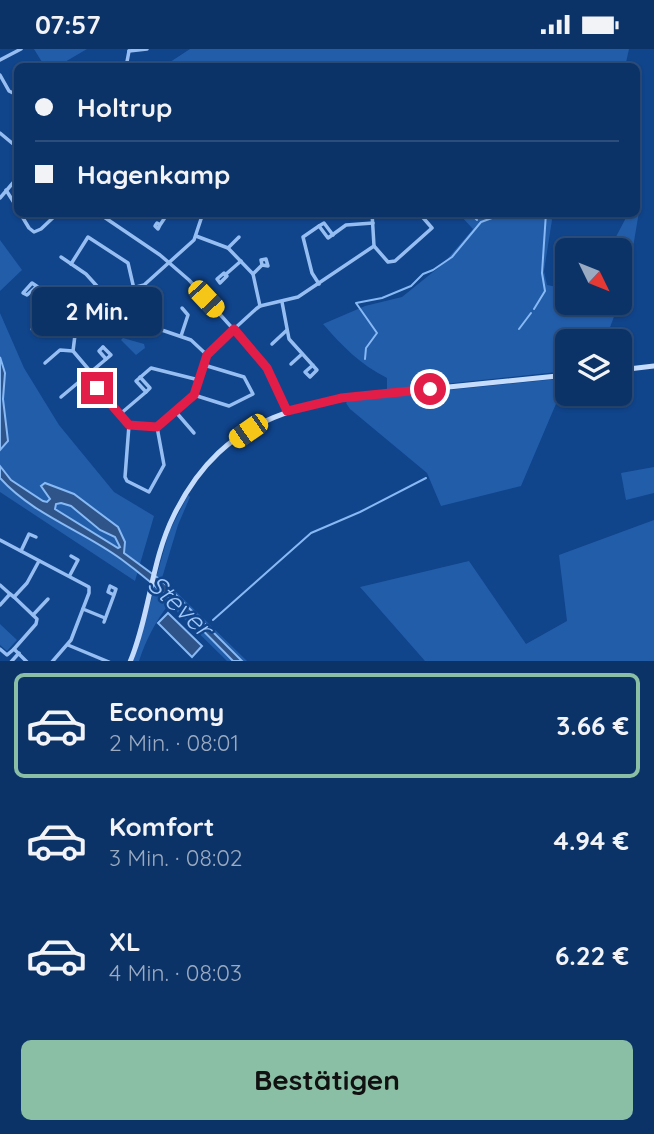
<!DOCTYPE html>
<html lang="de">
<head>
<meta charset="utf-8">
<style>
	body { margin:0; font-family:Quicksand,sans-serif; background:#153b6e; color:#f1f3f6; height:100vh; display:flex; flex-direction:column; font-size:26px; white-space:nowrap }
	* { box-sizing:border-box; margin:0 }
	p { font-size:23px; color:#9aaac0 }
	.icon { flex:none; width:38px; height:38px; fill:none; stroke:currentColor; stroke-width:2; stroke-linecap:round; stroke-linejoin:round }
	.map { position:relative; height:612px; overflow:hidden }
	.details { display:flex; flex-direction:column; background:#0c3368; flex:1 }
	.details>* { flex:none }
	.top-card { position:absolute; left:14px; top:14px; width:626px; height:154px; border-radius:10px; box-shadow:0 2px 5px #0004,0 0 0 2px #2c4e7c; display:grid; align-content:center; height:154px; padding:0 21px; background:#0c3368 }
	.needle { width:46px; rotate:133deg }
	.buttons { position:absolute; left:555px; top:189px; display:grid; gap:14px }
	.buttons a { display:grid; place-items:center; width:77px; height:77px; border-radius:10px; background:#0c3368; box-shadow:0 2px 5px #0004,0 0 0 2px #2c4e7c; font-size:35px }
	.end { position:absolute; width:32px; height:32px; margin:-16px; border:9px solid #e11d48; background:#fff; box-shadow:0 0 0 4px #fff }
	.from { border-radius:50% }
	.bubble { position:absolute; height:49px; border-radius:10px; background:#0c3368; box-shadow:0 2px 5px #0004,0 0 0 2px #2c4e7c; font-size:23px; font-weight:700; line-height:49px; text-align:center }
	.car { position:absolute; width:21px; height:42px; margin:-21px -10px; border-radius:9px; box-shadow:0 0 5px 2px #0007; background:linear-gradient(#f5c518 24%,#345 0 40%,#f5c518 0 76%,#345 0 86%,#f5c518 0) }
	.top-card b { display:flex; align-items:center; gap:24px; height:66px; font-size:26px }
	.top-card b+b { border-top:2px solid #2c4e7c }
	.top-card i { width:18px; height:18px; background:#f1f3f6 }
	ul { padding:12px 0 0; list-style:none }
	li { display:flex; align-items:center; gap:21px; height:105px; margin:0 14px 10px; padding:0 7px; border:4px solid transparent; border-radius:10px }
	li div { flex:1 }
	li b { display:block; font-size:26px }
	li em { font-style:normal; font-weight:700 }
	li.active { border-color:#8abfa5 }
	li>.icon { width:63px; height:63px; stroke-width:1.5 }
	.primary-button { display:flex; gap:14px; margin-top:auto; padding:14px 21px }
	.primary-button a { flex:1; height:80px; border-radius:10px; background:#8abfa5; color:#111; font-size:28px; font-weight:700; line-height:80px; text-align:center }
	.status { display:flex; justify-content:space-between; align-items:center; height:49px; padding:0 35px; background:#0c3368; direction:ltr }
	.status svg { height:19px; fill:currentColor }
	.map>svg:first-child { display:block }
</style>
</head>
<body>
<div class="status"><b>07:57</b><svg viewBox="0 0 49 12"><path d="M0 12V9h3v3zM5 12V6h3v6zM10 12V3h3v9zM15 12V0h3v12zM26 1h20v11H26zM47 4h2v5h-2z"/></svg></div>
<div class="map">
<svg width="654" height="613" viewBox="0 0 654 613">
	<rect width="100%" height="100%" fill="#10448b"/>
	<g fill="#225daa">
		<polygon points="34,0 87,0 58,17 45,18"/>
		<polygon points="190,0 629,0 625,18 164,17"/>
		<polygon points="642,145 629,222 620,252 620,201 609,201 628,165 637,164 637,146"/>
		<path d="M459 165H550L552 171 544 222 547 236 567 240V254H619L605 292H567V322L387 341V329C361 316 342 297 323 275L365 257 402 248 443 215 473 180Z"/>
		<polygon points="0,191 22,221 0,242"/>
		<polygon points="0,264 24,319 59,376 114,443 154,467 135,532 0,443"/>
		<polygon points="123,289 144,295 145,299 136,306 121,291"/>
		<polygon points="567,329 521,437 441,457 427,424 350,360 346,354 349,351"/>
		<polygon points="654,418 654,444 626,451 621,424"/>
		<polygon points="188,446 190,448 178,476 162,529 247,612 242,612 203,571 156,529 169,483"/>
		<polygon points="654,471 654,612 425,612 360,538 469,512 526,595 567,572 559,506"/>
		<path d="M155 537 233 612H227L169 555C155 573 146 591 139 612L133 613Z"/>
		<polygon points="0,575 17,591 7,602 0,596"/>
	</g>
	<g fill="#2e5489" stroke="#87b9f5" stroke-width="2" fill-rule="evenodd">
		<polygon points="0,308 5,324 3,350 8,392 0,401"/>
		<path d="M0 417 11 431 43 452 47 453 50 450 41 437 45 434 74 445 118 478 125 493 124 504 162 532 242 612H233C198 576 162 540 121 510 83 482 32 465 0 429ZM61 454 71 457 100 481 115 488 120 498 118 499 55 460 56 455Z"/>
		<polygon points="168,564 202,597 192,608 158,574"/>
	</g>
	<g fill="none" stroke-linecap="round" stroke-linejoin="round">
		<g stroke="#87b9f5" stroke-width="2">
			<polyline points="470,164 477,171"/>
			<polyline points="496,168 507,164"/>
			<polyline points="534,260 545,242 542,224 546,164"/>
			<polyline points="519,280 531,264"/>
			<polyline points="365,310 366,299 377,284 356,254 382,249 411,237 423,225 433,221 452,208 481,173 492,169"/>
			<polyline points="213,571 311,484 360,463 426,429"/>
		</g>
		<g stroke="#96bef2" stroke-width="3.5">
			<polyline points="129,2 147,0"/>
			<polyline points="0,11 21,0"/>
			<polyline points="126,18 129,2"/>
			<polyline points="0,26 9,42 15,45 18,44"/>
			<polyline points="0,84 18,99"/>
			<polyline points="6,141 18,160"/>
			<polyline points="0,149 18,128"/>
			<polyline points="20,164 29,179 34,183 41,180 58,164"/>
			<polyline points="98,164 160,206 189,231 262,312 275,334 287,362"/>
			<polyline points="160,176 158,180 155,177 157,174 160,176 168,164"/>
			<polyline points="319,177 324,174 333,186"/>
			<polyline points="196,187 228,199 253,225 260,257"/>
			<polyline points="374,197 388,213 395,212 432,179 419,164"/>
			<polyline points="228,199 239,188"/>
			<polyline points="61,208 86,225 105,246"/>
			<polyline points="71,215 88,188 128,214 134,240"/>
			<polyline points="253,225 262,216 268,217 266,210 261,211 262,216"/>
			<polyline points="225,226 227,227 220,234 217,230 224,224 225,226 241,212"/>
			<polyline points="319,235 312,224 303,188 319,177 328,189 346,176 373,174"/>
			<polyline points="36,238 27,246 23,244 32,234 60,253 77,270"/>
			<polyline points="141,238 150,277 191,291 207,306"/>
			<polyline points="282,253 289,290 317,321 310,328 305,323 313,316"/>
			<polyline points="32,280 60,253"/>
			<polyline points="181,287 188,266 182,259"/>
			<polyline points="272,295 287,281"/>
			<polyline points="103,298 99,302 106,310"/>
			<polyline points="45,314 60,301 73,302"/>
			<polyline points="291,315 302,305"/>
			<polyline points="92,326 90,331 99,341"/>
			<polyline points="140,328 150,339 146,343"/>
			<polyline points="100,340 129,376 157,378 194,346 210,302 256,260 260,257 298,248 374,197 372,164"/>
			<polyline points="99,341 102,338 101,335 73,302 77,270 102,247 144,236 194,191 203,164"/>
			<polyline points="194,346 229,357 253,345 244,328 204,316"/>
			<polyline points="61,348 111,306 103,298"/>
			<polyline points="175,362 194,384"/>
			<polyline points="119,366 146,343 136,332 151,319 199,331"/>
			<polyline points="129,376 125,428 127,432 149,443 164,416 157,378"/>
			<polyline points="0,491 89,538 89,544 71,591 52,613"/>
			<polyline points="21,502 29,485 36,488"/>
			<polyline points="70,526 78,511 71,507"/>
			<polyline points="0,536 10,545"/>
			<polyline points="14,548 37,570 36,575 14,600"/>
			<polyline points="0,556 10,545 14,548 27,534 39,512"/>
			<polyline points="83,560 105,569"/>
			<polyline points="33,566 48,550"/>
			<polyline points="104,573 114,546 108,543 110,537 116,540 114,546"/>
			<polyline points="68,596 109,613"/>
			<polyline points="0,600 7,606 14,600 27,613"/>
			<polyline points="11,613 19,604"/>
		</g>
		<g stroke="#c5dcfc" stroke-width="5">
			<polyline points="620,321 654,317"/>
			<path d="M130 613C150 565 151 512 174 466 227 358 314 352 419 341 469 336 518 331 567 326"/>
		</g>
	</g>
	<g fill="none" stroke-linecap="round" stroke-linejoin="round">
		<polyline stroke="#e11d48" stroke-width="9" points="97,339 129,376 157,378 194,346 207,306 234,280 267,319 287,362 341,349 430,340"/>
	</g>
	<g text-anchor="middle" stroke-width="5" stroke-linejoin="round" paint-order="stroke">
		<g font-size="26" font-style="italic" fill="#a2c8f9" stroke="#10448b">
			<text transform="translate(180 557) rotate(43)" y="9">Stever</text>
		</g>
	</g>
</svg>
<div class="buttons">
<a><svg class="needle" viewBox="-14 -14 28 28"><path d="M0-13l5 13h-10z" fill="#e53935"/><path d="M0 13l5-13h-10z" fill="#9aaac0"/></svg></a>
<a><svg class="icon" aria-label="layers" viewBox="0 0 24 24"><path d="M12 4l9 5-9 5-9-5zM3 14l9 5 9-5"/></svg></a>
</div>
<i class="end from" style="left:430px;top:340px"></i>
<i class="end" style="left:97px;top:339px"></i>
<div class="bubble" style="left:32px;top:238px;width:130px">2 Min.</div>
<i class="car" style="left:206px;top:250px;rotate:137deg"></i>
<i class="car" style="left:248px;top:382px;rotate:235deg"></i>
<div class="top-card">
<b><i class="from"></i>Holtrup</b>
<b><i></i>Hagenkamp</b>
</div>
</div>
<section class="details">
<ul>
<li class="active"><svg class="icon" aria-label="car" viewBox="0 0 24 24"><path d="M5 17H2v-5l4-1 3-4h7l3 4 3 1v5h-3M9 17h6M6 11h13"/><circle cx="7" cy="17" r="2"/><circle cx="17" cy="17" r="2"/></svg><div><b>Economy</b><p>2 Min. · 08:01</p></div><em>3.66 €</em></li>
<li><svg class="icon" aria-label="car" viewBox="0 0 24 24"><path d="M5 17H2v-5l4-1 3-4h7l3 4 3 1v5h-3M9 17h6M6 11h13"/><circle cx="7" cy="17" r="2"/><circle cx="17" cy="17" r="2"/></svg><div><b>Komfort</b><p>3 Min. · 08:02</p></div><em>4.94 €</em></li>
<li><svg class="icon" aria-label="car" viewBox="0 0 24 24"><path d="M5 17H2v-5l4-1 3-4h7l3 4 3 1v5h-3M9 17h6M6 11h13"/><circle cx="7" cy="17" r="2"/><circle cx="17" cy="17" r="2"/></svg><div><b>XL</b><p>4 Min. · 08:03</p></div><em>6.22 €</em></li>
</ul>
<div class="primary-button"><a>Bestätigen</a></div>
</section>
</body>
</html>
